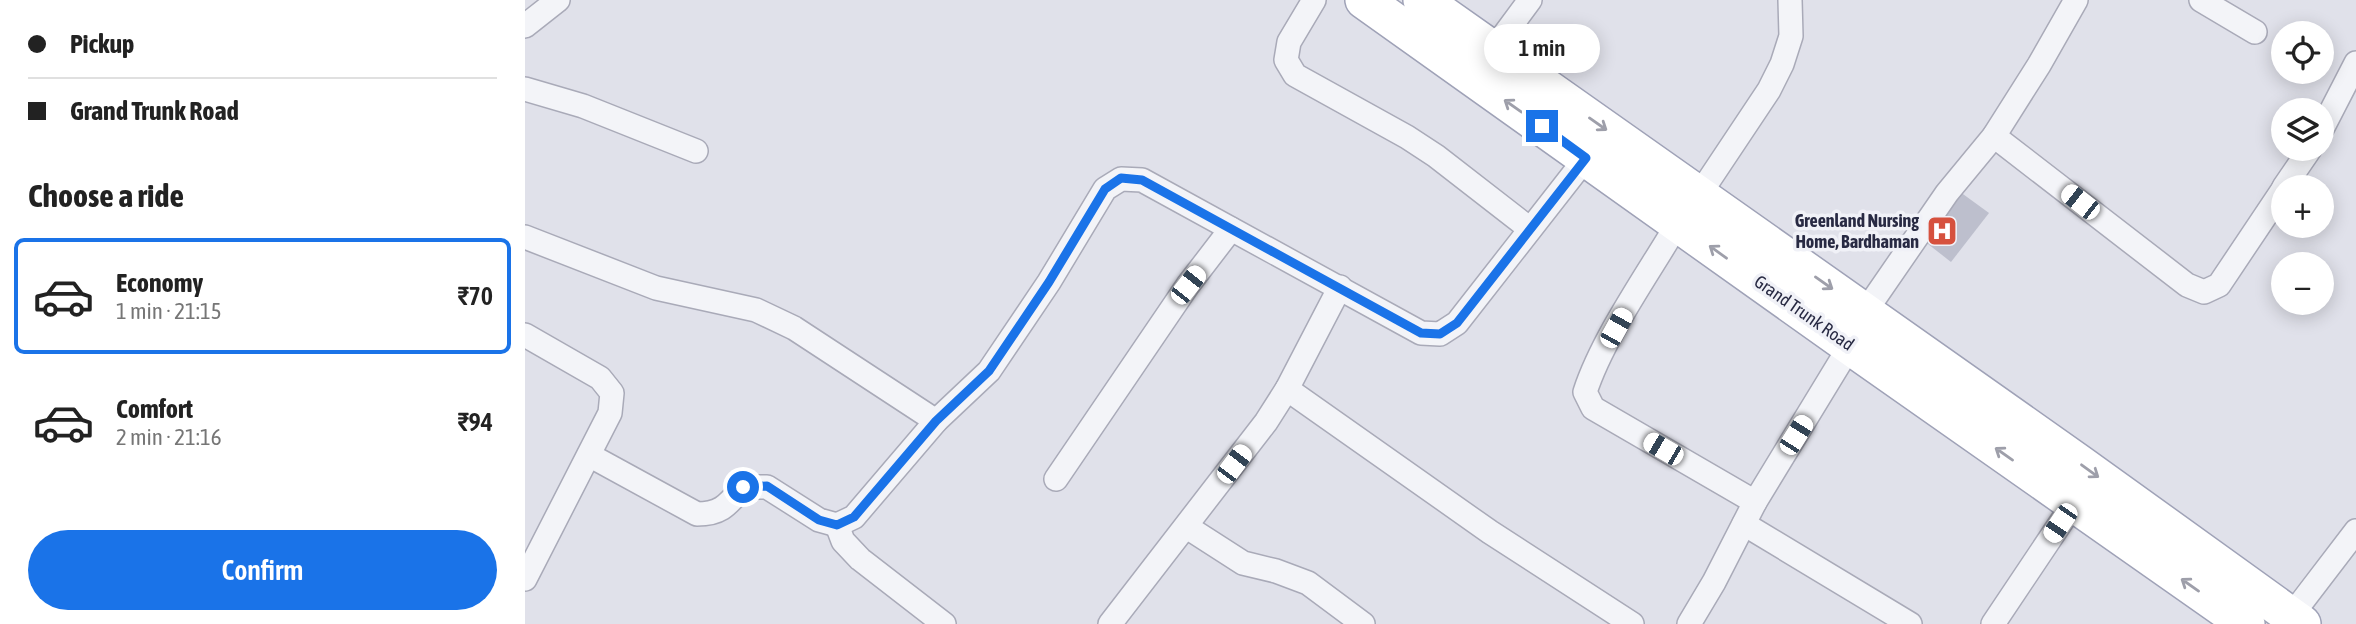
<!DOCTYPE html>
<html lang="en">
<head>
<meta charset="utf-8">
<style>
	body { margin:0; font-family:"Asap Condensed",sans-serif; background:#f6f6f6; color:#222; height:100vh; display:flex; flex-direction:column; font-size:26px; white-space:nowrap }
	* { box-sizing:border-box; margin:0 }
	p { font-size:23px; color:#767676 }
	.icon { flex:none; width:38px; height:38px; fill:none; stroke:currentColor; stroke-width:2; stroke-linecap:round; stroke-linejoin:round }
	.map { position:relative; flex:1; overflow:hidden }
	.panel { display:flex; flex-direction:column; background:#fff; width:525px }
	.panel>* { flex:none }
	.banner { display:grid; align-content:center; height:154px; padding:0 28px; background:#fff }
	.controls { position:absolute; left:1746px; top:21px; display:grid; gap:14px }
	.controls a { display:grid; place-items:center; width:63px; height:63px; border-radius:50%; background:#fff; box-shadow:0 4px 18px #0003; font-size:35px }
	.end { position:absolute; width:32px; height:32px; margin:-16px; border:9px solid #1a73e8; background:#fff; box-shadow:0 0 0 4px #fff }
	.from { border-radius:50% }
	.bubble { position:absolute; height:49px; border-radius:24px; background:#fff; box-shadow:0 4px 18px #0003; font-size:23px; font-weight:600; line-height:49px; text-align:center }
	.car { position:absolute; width:21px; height:42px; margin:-21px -10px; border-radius:9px; box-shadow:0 0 5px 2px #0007; background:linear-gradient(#fff 24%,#345 0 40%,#fff 0 76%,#345 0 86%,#fff 0) }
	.banner b { display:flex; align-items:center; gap:24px; height:66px; font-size:26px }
	.banner b+b { border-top:2px solid #e0e0e0 }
	.banner i { width:18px; height:18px; background:#222 }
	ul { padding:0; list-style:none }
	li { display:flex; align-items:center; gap:21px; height:116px; margin:0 14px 10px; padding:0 14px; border:4px solid transparent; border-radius:10px }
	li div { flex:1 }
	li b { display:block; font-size:26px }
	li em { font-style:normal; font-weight:600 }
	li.active { border-color:#1a73e8 }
	li>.icon { width:63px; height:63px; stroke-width:1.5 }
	h2 { padding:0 28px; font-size:32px; line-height:84px }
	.primary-button { display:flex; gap:14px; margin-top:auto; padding:14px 28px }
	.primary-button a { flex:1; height:80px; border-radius:42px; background:#1a73e8; color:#fff; font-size:28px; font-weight:600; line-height:80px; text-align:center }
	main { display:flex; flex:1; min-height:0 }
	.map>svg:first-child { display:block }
</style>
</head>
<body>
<main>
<section class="panel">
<div class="banner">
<b><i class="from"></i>Pickup</b>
<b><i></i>Grand Trunk Road</b>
</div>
<h2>Choose a ride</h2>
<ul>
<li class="active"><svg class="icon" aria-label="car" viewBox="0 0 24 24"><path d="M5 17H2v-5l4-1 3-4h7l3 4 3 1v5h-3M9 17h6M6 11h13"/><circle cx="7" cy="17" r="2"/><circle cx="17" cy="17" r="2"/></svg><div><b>Economy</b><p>1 min · 21:15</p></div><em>₹70</em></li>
<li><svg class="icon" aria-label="car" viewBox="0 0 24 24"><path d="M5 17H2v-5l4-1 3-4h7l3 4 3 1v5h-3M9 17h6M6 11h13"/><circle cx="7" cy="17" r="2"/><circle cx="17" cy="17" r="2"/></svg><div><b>Comfort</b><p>2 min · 21:16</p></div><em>₹94</em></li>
</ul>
<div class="primary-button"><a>Confirm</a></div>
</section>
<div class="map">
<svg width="1831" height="624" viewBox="0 0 1831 624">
	<rect width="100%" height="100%" fill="#e0e1ea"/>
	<polygon fill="#bdbfcd" points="1431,189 1464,213 1426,262 1394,237"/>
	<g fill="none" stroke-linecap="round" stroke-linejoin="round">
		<g stroke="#a9aab8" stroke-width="26">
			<g id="minor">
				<polyline points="789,0 764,42 761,60 770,75 882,137 911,156 1005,229"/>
				<polyline points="1676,0 1730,32"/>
				<polyline points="0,26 33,0"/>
				<polyline points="968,50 1005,0"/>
				<polyline points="0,89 58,106 171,151"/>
				<polyline points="1797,129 1831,63"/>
				<polyline points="1469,136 1662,285 1679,292 1694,285 1759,188"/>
				<polyline points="1759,187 1785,149"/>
				<polyline points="1174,195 1244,90 1257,64 1266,36 1265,0"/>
				<path d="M1153 223C1123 274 1078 337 1060 392L1068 408 1230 502"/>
				<polyline points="0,237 131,288 231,310 269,328 411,421"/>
				<polyline points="1340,312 1422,193 1469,136 1514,65 1551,0"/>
				<polyline points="0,335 75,378 87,393 85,413 0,579"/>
				<polyline points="762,389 965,532 1107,624"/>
				<path d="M64 455 172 514C197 514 203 504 218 487H242L294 520 312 525 329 517 411 421 464 371 524 282 580 189 596 179 617 180 896 333 915 334 932 323 1061 158"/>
				<polyline points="531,479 663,285 706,229"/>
				<polyline points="1219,524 1385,624"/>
				<polyline points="312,525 318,541 335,559 419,624"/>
				<polyline points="662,527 718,563 751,571 783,583 838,624"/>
				<polyline points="1766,616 1831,531"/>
				<polyline points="585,624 741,422 762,389 815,287"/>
				<polyline points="1164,624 1189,582 1230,502 1325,346"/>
				<polyline points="1468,624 1549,503"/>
			</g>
		</g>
		<g stroke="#9fa2b7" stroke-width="40">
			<g id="primary">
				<polyline points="839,0 1325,346 1721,624"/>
				<polyline points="897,0 1555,464 1777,624"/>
			</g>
		</g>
		<use href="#minor" stroke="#f3f4f8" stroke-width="23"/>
		<use href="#primary" stroke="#fff" stroke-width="37"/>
	</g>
	<defs><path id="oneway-shaft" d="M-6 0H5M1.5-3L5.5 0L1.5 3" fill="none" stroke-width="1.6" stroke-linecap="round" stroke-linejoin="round" transform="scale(1.75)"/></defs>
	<g stroke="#9e9faa">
		<use href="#oneway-shaft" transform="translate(988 106) rotate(-145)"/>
		<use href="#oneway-shaft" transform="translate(1073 124) rotate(35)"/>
		<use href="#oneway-shaft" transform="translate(1193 252) rotate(-144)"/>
		<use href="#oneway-shaft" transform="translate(1299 283) rotate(35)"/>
		<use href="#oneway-shaft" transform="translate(1479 454) rotate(-145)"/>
		<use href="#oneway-shaft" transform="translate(1565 471) rotate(36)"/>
		<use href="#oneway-shaft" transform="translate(1665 585) rotate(-145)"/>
	</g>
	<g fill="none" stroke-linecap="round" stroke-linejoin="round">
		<polyline stroke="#1a73e8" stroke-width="9" points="218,487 242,486 294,520 312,525 329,517 411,421 464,371 524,282 580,189 596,178 617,180 896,333 915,334 932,323 1061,158 1017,126"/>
	</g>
	<defs>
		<g id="hospital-square" transform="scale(1.575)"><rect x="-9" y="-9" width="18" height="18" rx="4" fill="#d6513e" stroke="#f0f1f7"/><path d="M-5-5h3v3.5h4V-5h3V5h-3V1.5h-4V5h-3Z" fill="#fff"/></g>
	</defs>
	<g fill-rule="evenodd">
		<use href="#hospital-square" x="1417" y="231"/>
	</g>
	<g text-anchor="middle" stroke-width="7" stroke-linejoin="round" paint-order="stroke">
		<g font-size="18" font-weight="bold" fill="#282a43" stroke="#f0f1f7" text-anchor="end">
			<text x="1394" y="227">Greenland Nursing<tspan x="1394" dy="21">Home, Bardhaman</tspan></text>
		</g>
		<g font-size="18" fill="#282a43" stroke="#f0f1f7">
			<text transform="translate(1279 313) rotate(35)" y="6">Grand Trunk Road</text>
		</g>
	</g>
</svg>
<div class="controls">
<a><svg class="icon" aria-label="locate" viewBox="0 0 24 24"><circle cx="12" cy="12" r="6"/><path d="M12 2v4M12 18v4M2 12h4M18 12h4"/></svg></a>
<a><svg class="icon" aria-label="layers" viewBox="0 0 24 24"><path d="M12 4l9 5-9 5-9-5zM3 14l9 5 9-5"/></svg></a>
<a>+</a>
<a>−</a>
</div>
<i class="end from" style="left:218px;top:487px"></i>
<i class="end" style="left:1017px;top:126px"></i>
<div class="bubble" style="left:959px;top:24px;width:116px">1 min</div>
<i class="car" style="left:1555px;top:202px;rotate:308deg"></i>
<i class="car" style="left:663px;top:285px;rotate:38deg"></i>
<i class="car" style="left:1091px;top:328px;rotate:29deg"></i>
<i class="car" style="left:1271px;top:435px;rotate:32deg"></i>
<i class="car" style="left:1138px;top:449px;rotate:300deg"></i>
<i class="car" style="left:709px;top:464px;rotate:37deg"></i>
<i class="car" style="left:1535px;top:523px;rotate:214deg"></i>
</div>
</main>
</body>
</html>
